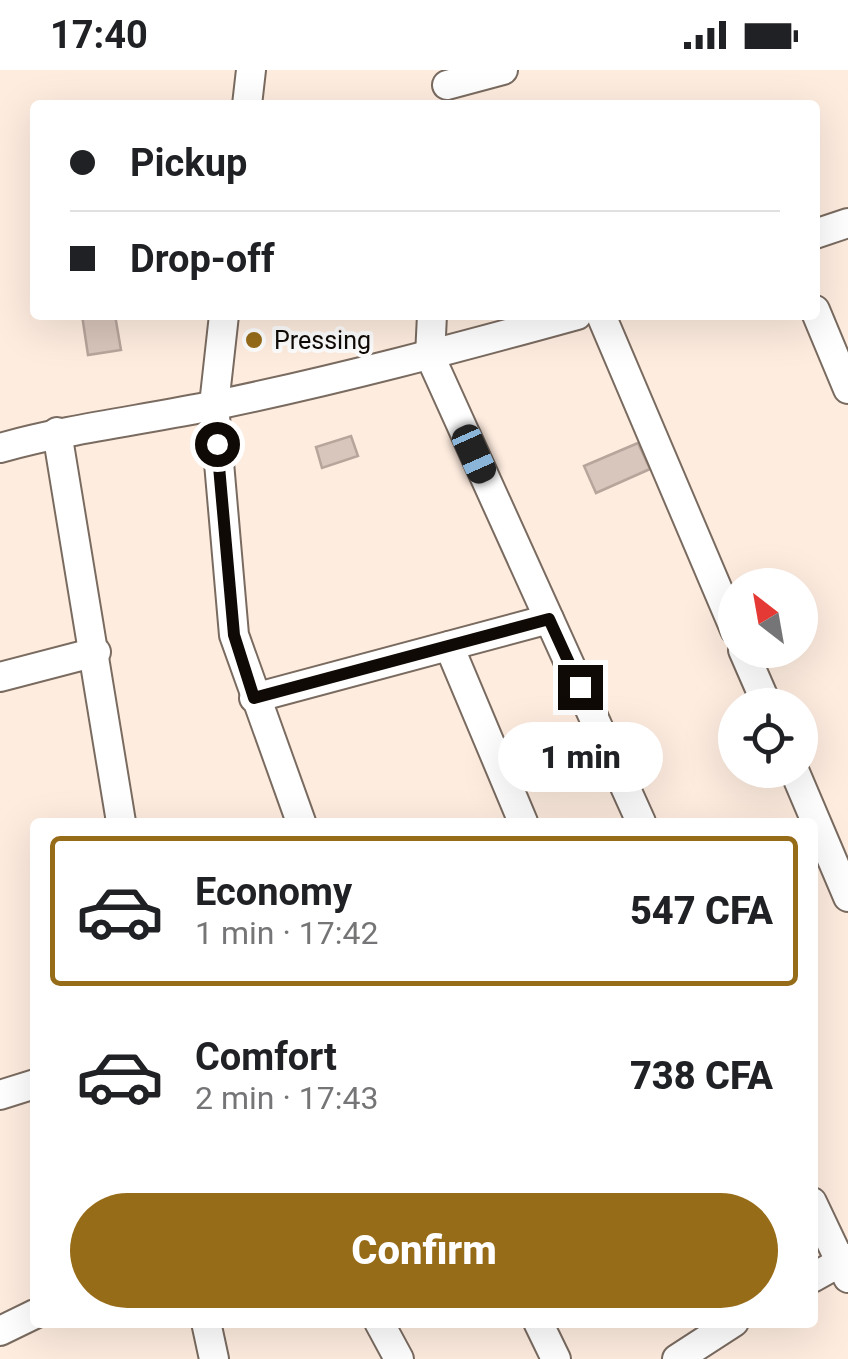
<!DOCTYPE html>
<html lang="en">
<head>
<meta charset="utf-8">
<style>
	body { margin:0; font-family:Roboto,sans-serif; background:#f6f6f6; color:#202124; height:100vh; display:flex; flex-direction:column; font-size:38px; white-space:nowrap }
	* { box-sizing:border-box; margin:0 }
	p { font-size:32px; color:#757577 }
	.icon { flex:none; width:55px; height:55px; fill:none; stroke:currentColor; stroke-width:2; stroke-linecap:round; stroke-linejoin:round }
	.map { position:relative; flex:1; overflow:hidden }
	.drawer { position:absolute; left:30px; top:748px; width:788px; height:510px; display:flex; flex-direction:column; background:#fff; border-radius:10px; box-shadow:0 10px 40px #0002 }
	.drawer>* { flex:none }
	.banner { position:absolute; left:30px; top:30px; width:790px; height:220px; border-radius:10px; box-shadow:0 10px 40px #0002; display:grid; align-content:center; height:220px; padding:0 40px; background:#fff }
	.needle { width:65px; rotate:329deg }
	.fabs { position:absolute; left:718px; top:498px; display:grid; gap:20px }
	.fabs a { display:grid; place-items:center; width:100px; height:100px; border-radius:50%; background:#fff; box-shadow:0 10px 40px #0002; font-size:50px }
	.end { position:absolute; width:45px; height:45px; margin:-22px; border:12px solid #100a06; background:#fff; box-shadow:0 0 0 5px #fff }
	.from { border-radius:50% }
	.bubble { position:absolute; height:70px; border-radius:35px; background:#fff; box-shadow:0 10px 40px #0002; font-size:32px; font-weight:800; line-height:70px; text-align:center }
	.car { position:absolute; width:30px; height:60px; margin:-30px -15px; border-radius:12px; box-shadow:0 0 8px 2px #0007; background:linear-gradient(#222 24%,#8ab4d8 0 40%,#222 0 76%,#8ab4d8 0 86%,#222 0) }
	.banner b { display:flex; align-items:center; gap:35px; height:95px; font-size:38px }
	.banner b+b { border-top:2px solid #e0e0e0 }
	.banner i { width:25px; height:25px; background:#202124 }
	ul { padding:18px 0 0; list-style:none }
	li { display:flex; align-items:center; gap:30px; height:150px; margin:0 20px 15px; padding:0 20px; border:5px solid transparent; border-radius:10px }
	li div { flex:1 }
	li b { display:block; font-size:38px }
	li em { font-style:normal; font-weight:800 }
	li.selected { border-color:#976c19 }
	li>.icon { width:90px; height:90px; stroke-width:1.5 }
	.cta { display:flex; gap:20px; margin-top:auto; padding:20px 40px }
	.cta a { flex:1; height:115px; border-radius:60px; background:#976c19; color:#fff; font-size:40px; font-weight:800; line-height:115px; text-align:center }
	.status { display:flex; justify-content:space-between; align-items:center; height:70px; padding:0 50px; background:#fff; direction:ltr }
	.status svg { height:28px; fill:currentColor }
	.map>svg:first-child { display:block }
</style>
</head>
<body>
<div class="status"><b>17:40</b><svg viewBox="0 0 49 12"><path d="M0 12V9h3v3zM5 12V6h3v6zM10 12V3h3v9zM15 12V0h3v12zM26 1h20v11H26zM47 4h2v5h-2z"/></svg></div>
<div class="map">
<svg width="848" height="1289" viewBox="0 0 848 1289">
	<rect width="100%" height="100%" fill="#feecdf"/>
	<g fill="#d8c5bb" stroke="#b7a49b" stroke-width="2.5">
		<polygon points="82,245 115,245 121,280 88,285"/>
		<polygon points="351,366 358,386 322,398 316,377"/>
		<polygon points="638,373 650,399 596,423 584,396"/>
	</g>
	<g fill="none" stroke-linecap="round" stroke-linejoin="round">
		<g stroke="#7a6b60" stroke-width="32">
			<g id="minor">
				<polyline points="447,15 503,0"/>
				<polyline points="247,35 251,0"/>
				<polyline points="815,164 848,153"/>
				<polyline points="815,240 848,319"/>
				<polyline points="224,245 214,335 234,565 301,752"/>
				<polyline points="432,245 430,286 641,752"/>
				<polyline points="601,245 735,560"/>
				<polyline points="57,362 121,752"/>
				<path d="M0 378C71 358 144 350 216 335 337 310 457 278 577 245"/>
				<polyline points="449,576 523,752"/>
				<polyline points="743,580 767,635"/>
				<polyline points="0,607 96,582"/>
				<polyline points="254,628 549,549"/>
				<polyline points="794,700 848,827"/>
				<polyline points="0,1025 35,1014"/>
				<polyline points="812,1132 848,1208"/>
				<polyline points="812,1208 848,1188"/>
				<polyline points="206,1252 214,1289"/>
				<polyline points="379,1252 399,1289"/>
				<polyline points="538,1252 556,1289"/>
				<polyline points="0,1261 35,1244"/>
				<polyline points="677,1289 734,1252"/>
			</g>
		</g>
		<use href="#minor" stroke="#fff" stroke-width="28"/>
	</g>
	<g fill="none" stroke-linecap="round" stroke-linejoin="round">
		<polyline stroke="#100a06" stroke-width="12" points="217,374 234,565 254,628 549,549 580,617"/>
	</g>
	<circle fill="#976c19" stroke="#fdfdfd" stroke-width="4" cx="254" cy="270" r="10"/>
	<g text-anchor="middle" stroke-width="8" stroke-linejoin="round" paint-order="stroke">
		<g font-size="25" fill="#100a06" stroke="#fdfdfd" text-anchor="start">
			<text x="274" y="279">Pressing</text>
		</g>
	</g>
</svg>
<div class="fabs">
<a><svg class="needle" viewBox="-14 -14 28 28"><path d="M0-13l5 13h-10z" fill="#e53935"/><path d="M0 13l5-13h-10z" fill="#757577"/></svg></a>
<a><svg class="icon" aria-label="locate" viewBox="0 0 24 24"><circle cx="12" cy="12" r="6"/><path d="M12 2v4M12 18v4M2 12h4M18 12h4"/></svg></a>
</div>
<i class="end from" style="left:217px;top:374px"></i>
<i class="end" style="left:580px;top:617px"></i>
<div class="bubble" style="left:498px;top:652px;width:165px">1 min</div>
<i class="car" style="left:474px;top:384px;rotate:156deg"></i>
<div class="banner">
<b><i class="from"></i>Pickup</b>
<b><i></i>Drop-off</b>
</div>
<section class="drawer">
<ul>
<li class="selected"><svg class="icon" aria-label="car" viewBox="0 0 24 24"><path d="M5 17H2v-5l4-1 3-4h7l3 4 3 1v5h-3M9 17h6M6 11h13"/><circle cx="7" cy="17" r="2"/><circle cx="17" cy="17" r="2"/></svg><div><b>Economy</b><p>1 min · 17:42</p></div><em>547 CFA</em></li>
<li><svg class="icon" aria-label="car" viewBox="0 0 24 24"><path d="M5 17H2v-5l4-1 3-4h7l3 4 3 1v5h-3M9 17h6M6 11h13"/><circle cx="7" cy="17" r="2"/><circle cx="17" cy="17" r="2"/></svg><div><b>Comfort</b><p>2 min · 17:43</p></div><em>738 CFA</em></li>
</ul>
<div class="cta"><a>Confirm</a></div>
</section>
</div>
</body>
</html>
